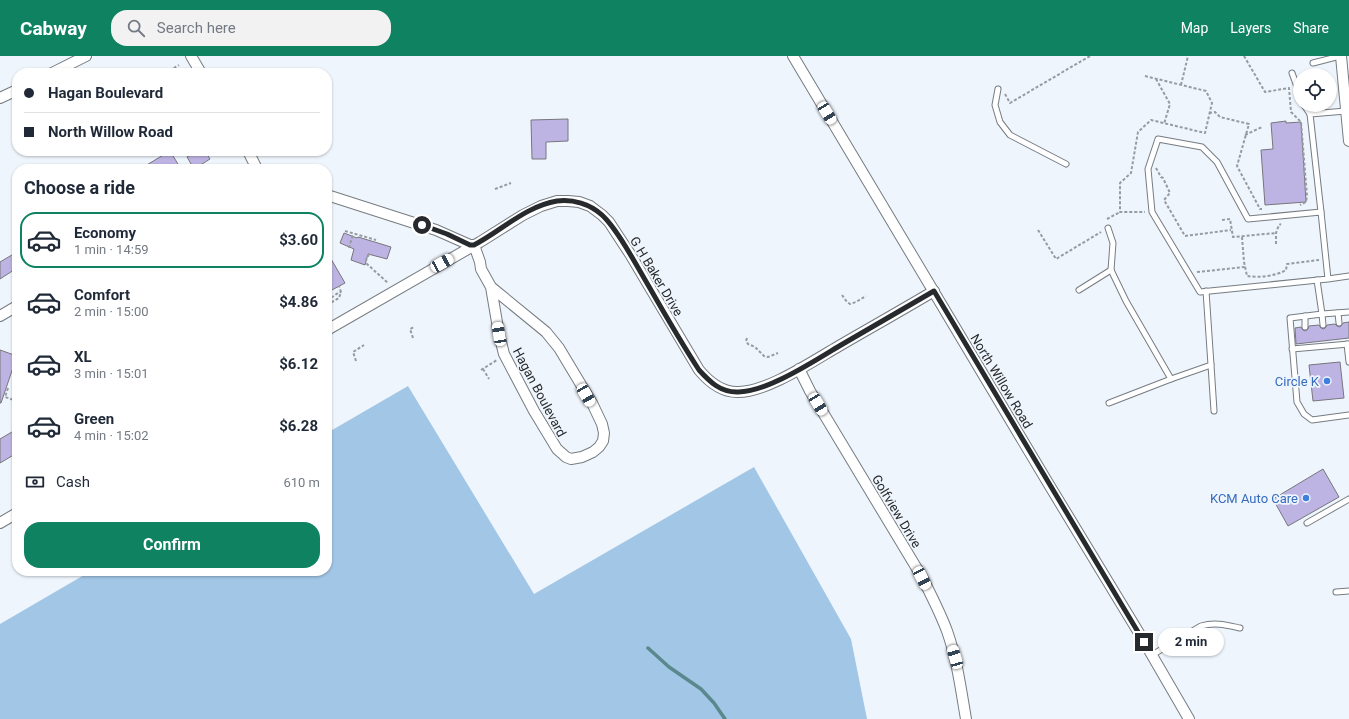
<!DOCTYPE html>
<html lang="en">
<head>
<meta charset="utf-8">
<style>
	body { margin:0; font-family:Roboto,sans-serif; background:#f2f2f3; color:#1f2937; height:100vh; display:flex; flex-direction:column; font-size:15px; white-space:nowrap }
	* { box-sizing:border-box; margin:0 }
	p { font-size:13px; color:#747a83 }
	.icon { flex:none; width:22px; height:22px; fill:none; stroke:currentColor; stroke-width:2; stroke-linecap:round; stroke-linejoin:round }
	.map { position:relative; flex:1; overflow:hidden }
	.sheet { position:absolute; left:12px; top:108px; width:320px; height:412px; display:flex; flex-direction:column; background:#fff; border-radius:16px; box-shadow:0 1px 3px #0004 }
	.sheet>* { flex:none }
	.banner { position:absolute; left:12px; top:12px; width:320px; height:88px; border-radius:16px; box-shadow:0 1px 3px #0004; display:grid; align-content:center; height:88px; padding:0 12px; background:#fff }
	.buttons { position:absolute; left:1293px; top:12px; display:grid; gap:8px }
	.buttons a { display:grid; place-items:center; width:44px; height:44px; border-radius:50%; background:#fff; box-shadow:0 1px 3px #0004; font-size:20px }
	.end { position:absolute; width:18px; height:18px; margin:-9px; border:5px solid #272a2c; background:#fff; box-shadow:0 0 0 2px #fff }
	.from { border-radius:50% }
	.bubble { position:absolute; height:28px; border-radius:14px; background:#fff; box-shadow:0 1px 3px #0004; font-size:13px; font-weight:700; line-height:28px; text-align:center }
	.car { position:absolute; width:12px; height:24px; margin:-12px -6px; border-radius:5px; box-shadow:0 0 3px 1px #0007; background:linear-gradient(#fff 24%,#345 0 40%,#fff 0 76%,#345 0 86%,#fff 0) }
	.banner b { display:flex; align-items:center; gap:14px; height:38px; font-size:15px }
	.banner b+b { border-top:1px solid #e0e1e3 }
	.banner i { width:10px; height:10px; background:#1f2937 }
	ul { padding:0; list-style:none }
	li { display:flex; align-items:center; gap:12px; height:56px; margin:0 8px 6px; padding:0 4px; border:2px solid transparent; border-radius:16px }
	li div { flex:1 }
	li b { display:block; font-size:15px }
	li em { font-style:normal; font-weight:700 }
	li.selected { border-color:#0e8261 }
	li>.icon { width:36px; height:36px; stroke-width:1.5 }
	h2 { padding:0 12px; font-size:18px; line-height:48px }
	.pay { display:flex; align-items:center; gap:10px; height:44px; padding:0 12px; font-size:15px }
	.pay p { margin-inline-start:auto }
	.primary-button { display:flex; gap:8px; margin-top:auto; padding:8px 12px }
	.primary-button a { flex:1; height:46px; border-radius:16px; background:#0e8261; color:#fff; font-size:16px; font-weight:700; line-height:46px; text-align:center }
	header { display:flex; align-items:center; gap:24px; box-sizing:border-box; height:56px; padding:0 20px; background:#0e8261; color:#fff }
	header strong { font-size:19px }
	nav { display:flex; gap:22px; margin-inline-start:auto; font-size:14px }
	.search { width:280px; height:36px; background:#f2f2f3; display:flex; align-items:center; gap:10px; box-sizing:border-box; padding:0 14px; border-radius:16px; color:#747a83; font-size:15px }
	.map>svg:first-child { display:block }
</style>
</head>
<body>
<header>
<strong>Cabway</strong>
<div class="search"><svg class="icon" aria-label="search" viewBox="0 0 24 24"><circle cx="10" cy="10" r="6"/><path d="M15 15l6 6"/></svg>Search here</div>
<nav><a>Map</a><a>Layers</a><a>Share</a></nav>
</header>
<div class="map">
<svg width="1349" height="663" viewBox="0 0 1349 663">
	<rect width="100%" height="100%" fill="#eff5fc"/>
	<polygon fill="#a2c6e6" points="408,330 534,538 754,411 851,583 867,663 0,663 0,568 91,515 327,515 327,377"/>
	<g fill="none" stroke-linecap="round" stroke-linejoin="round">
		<polyline stroke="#5a888d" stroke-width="3.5" points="648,592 669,611 701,633 714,647 725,663"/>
	</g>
	<g fill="#beb4e3" stroke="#77767d">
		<polygon points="568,63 568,85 546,86 546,103 532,103 531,64"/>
		<polygon points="1286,65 1286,67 1301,66 1306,146 1265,149 1261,94 1273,93 1271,67"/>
		<polygon points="170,95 181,113 140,113"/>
		<polygon points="197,95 205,95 210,103 194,113 187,101"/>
		<polygon points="344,177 357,182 358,181 391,191 387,203 368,198 365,209 351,204 354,193 340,187"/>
		<polygon points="17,196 17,212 0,223 0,206"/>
		<polygon points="327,196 345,227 330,235 327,230"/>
		<polygon points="1349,266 1349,282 1296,288 1295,272 1301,271 1303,274 1305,275 1308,273 1309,270 1319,269 1321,272 1324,273 1326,271 1327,269 1335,268 1337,270 1340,271 1343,267"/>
		<polygon points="0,294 17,300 1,347 0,347"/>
		<polygon points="1340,306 1344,342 1313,345 1309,309"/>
		<polygon points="17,373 17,397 0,407 0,383"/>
		<polygon points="1323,413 1339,441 1288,470 1273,443"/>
	</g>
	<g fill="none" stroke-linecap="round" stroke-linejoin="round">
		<g stroke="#767c82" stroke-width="7">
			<g id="service">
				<polyline points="1313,7 1340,0"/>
				<polyline points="1292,17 1300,39"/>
				<polyline points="998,33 995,49 1000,66 1010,79 1066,108"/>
				<polyline points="1304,49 1310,58"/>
				<polyline points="1321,156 1310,58 1346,55"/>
				<polyline points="1108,172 1113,187 1111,214 1126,245 1171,323 1211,309 1206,235"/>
				<polyline points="1328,223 1321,156 1248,163 1217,106 1202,91 1158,83 1148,113 1152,156 1200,236 1328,223 1349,220"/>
				<polyline points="1317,224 1322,258 1349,256"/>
				<polyline points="1079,234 1111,214"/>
				<polyline points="1338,257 1339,267"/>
				<polyline points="1305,260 1305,271"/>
				<polyline points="1323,269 1322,258 1290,262 1297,346 1304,358 1312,364 1349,359"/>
				<polyline points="1347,288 1349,306"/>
				<polyline points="1292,293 1349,288"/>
				<polyline points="1211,309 1214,355"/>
				<polyline points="1109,347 1171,323"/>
				<polyline points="1307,467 1349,443"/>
				<polyline points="1336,536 1349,535"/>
				<path d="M1152 599 1201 570C1215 566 1226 569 1240 572"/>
			</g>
		</g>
		<g stroke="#767c82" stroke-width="12">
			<g id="minor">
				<polyline points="191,0 201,17"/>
				<polyline points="793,0 1048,427 1142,582 1189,663"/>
				<polyline points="1341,0 1349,85"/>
				<polyline points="52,17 86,0"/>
				<polyline points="0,42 17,34"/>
				<polyline points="248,95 257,113"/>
				<polyline points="327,139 436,174 470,189 474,189 480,206 481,213 491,231 546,276 559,292 592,347 602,368 604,377 603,385 599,391 593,396 582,401 571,403 566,401 557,393 534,355 504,298 499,278 491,231"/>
				<polyline points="0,260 17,250"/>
				<path d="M327 274 480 186 523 159 541 150 557 145H568L579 146 590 150 602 159 609 166 630 198 699 314C709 326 721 336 737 336 766 337 813 305 839 290 870 272 902 254 934 235"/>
				<path d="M799 313 810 335 922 521C931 539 940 556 947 575 957 603 961 634 966 663"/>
				<polyline points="0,467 17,457"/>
			</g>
		</g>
		<g stroke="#969ba0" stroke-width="2" stroke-dasharray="3 2" stroke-linecap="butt">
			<polyline points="1244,0 1265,36 1289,32 1291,56 1301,66 1307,140 1306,146 1300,149"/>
			<polyline points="165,17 179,9"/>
			<polyline points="1145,20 1206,35 1212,47 1205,77 1151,64 1138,76 1131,117 1120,127 1120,156 1145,156"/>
			<polyline points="1156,23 1170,48 1164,68"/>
			<polyline points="1181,29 1188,0"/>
			<polyline points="1005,38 1010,47 1090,0"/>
			<polyline points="1209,57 1215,56 1220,61 1249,68 1237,110 1260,153 1262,153"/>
			<polyline points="1245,79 1262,71"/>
			<polyline points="1156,112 1161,121 1163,122 1170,137 1164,144 1185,180 1231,174"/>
			<polyline points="495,133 511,127"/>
			<polyline points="1107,163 1120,156"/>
			<polyline points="1222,164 1230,163 1233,181 1276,177"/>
			<polyline points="1038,174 1056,203 1101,176"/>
			<polyline points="345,175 376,184"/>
			<path d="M1242 181 1244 206 1247 220C1259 222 1276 220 1286 214L1287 208 1319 204"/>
			<polyline points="1276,188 1276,177 1279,169 1281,168"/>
			<polyline points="349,192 353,178"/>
			<polyline points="369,198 366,204 367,208 388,227"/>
			<polyline points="1197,216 1245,211"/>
			<polyline points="842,239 847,246 850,248 856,246 866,240"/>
			<path d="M331 241C334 241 336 237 341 236"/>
			<polyline points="327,249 339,242 341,236 339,230"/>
			<polyline points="413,282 410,273 414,271"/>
			<polyline points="747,282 746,285 748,288 755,291 764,300 768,301 778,297"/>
			<polyline points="356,305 353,296 364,289"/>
			<polyline points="483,313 489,323"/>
			<polyline points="481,314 497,304"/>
			<polyline points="8,332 5,341 17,345"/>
		</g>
		<use href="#service" stroke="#fff" stroke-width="5"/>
		<use href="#minor" stroke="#fff" stroke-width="10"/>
	</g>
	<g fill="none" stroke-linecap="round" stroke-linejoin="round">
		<path stroke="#272a2c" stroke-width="5" d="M422 169 447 178 470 189H474C501 175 526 150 557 145 573 143 590 148 602 159 616 172 630 198 640 215 659 248 678 282 699 314 710 326 720 336 737 336 766 337 816 304 841 289 872 271 903 253 934 235L1144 586"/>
	</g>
	<g fill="#3f7fe0" stroke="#eff5fc" stroke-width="1.5">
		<circle cx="1327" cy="325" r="4"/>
		<circle cx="1306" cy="442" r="4"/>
	</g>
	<g text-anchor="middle" stroke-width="3.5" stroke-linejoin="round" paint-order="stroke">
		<g font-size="13" fill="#272a2c" stroke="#eff5fc">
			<text transform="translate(657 220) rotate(59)" y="5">G H Baker Drive</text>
			<text transform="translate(1002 325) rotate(59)" y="5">North Willow Road</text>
			<text transform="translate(540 336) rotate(62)" y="5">Hagan Boulevard</text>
			<text transform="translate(897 455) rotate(59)" y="5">Golfview Drive</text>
		</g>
		<g font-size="13" fill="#366cbe" stroke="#eff5fc" text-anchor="end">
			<text x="1319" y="330">Circle K</text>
			<text x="1298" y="447">KCM Auto Care</text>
		</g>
	</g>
</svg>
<div class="buttons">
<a><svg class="icon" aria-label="locate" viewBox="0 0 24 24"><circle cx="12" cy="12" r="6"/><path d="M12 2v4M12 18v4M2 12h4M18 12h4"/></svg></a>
</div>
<i class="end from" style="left:422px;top:169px"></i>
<i class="end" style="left:1144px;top:586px"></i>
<div class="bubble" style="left:1158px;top:572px;width:66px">2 min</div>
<i class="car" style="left:827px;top:57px;rotate:149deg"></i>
<i class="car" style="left:442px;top:207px;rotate:61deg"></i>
<i class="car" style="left:499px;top:278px;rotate:351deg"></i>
<i class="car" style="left:586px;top:339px;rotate:150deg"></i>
<i class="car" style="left:818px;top:348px;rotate:149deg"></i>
<i class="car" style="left:922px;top:522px;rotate:153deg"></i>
<i class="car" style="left:955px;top:601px;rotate:344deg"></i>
<div class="banner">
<b><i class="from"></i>Hagan Boulevard</b>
<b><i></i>North Willow Road</b>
</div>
<section class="sheet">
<h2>Choose a ride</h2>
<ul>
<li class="selected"><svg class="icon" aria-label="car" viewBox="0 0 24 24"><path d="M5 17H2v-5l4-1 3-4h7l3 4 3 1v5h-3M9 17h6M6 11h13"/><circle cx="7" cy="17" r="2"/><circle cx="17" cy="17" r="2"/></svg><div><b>Economy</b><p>1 min · 14:59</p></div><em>$3.60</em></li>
<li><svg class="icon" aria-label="car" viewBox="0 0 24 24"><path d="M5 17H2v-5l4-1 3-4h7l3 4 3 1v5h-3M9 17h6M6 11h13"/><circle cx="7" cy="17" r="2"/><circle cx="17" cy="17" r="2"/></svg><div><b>Comfort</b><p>2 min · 15:00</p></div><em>$4.86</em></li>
<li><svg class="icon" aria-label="car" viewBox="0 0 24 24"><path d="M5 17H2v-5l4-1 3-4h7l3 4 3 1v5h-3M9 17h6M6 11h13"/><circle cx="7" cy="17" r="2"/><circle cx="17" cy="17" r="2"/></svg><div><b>XL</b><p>3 min · 15:01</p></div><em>$6.12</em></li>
<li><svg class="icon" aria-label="car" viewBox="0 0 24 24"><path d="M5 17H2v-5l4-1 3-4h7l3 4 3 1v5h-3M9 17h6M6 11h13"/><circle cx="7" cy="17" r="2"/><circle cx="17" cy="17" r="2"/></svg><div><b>Green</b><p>4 min · 15:02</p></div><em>$6.28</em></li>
</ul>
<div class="pay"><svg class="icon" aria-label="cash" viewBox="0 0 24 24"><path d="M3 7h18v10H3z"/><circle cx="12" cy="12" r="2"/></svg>Cash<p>610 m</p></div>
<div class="primary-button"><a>Confirm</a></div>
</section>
</div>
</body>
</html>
